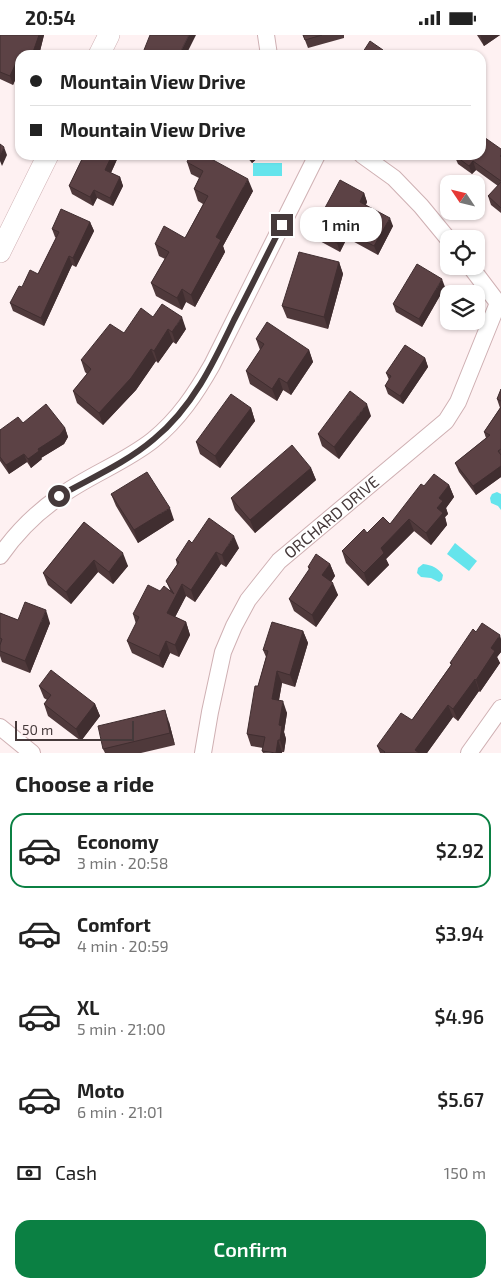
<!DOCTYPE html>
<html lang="en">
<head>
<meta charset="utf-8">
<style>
	body { margin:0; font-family:"Exo 2",sans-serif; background:#f2f2f2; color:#222; height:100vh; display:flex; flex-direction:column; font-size:19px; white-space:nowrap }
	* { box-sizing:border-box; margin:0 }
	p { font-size:16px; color:#767676 }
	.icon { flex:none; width:28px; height:28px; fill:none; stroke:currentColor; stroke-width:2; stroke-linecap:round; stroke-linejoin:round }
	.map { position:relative; height:718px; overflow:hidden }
	.drawer { display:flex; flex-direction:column; background:#fff; flex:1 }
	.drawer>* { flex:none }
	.guide { position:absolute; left:15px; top:15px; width:471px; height:110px; border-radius:15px; box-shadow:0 1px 4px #0004; display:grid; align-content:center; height:110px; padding:0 15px; background:#fff }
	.needle { width:32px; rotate:305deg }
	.fabs { position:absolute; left:440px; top:140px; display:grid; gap:10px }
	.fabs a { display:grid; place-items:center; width:45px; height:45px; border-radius:10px; background:#fff; box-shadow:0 1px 4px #0004; font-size:25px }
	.scale { position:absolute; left:15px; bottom:12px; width:119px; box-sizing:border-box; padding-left:5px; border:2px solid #45393a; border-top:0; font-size:14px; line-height:18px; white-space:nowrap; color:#45393a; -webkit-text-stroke:4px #fef1f2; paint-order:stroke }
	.end { position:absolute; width:22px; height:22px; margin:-11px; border:6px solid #45393a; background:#fff; box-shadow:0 0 0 2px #fff }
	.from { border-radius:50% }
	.bubble { position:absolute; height:35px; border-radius:15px; background:#fff; box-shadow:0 1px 4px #0004; font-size:16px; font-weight:600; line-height:35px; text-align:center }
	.guide b { display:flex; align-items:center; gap:18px; height:48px; font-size:19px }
	.guide b+b { border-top:1px solid #e0e0e0 }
	.guide i { width:12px; height:12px; background:#222 }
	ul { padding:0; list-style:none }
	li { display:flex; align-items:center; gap:15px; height:75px; margin:0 10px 8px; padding:0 5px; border:2px solid transparent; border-radius:15px }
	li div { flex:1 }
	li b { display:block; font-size:19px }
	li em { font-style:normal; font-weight:600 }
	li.selected { border-color:#0b8043 }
	li>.icon { width:45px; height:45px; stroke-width:1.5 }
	h2 { padding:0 15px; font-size:22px; line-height:60px }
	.pay { display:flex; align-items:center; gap:12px; height:55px; padding:0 15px; font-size:19px }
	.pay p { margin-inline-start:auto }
	.primary-button { display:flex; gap:10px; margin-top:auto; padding:10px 15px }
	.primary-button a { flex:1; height:58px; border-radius:15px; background:#0b8043; color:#fff; font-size:20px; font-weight:600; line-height:58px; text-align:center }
	.status { display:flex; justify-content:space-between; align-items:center; height:35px; padding:0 25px; background:#fff; direction:ltr }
	.status svg { height:14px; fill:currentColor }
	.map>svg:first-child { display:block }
</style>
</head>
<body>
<div class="status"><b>20:54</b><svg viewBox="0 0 49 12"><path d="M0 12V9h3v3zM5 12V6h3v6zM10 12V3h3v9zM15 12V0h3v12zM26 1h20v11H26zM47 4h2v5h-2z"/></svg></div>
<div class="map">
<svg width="501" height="718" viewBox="0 0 501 718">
	<rect width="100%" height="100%" fill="#fef1f2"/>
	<g fill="#65e4ec">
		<rect x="253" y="128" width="29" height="13"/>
		<polygon points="497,457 501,459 501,475 498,471 491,468 490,463 492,459"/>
		<polygon points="455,508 477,526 469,536 447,519"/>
		<path d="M423 529C432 530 438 533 443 540L442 545 439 547 431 543 421 542 417 538 418 533Z"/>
	</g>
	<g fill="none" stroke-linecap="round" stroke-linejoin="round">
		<g stroke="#cfb0b3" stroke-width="18">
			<g id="minor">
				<polyline points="266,0 269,20"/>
				<polyline points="362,120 394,143 421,171 449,205"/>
				<polyline points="470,231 501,272"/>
				<path d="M0 521C16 498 36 478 59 462 89 440 124 428 153 405 179 384 196 358 212 330L317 120"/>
				<polyline points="0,692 32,718"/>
				<path id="s1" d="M203 718 210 677 223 617 234 591 248 565 279 526 446 386 458 367 498 268"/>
				<polyline points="469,718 501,673"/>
			</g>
		</g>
		<g stroke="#cfb0b3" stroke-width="22">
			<g id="tertiary">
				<polyline points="99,20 109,0"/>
				<polyline points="0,217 48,120"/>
			</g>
		</g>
		<use href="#minor" stroke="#fff" stroke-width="16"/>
		<use href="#tertiary" stroke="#fff" stroke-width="21"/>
	</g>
	<g fill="#4f393b">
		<polygon points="0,0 44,0 39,20 20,20 20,37 19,36 13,50 0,44"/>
		<polygon points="303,0 344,0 344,3 308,13"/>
		<polygon points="477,0 500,0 484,11"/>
		<polygon points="501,114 501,178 491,170 488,161 498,151 476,135 472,139 458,129 454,120"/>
		<polygon points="84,120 123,120 123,122 119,120 111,138 120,142 123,151 113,171 97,163 93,171 72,159 69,151"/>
		<polygon points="245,120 261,120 252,128"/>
		<polygon points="187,127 253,156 223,211 225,217 195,272 186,267 182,275 156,261 151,248 165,224 159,221 155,209 185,203 203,169 198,166 194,154 199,143 191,139"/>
		<polygon points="364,158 367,167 366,170 393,191 378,220 347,203 340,217 316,204 313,195"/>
		<polygon points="90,187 94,196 76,232 72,230 44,291 13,276 10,268 38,239 56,203 55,202 52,194"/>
		<polygon points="339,227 343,239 328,294 287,283 282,271"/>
		<polygon points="445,252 422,292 396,277 393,269"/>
		<polygon points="153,282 186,294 176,309 173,307 158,328 156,326 136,355 103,390 77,368 73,356 87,339 85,337 81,325 124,298"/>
		<polygon points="256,304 309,315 313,327 291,360 283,355 277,366 250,349 246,336 260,315"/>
		<polygon points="425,323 428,332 403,369 388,359 385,351 389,345 386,338"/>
		<polygon points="501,354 501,442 476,460 459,437 455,428 486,403 484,397 500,373 497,364"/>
		<polygon points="251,373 255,386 220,433 200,419 196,407"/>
		<polygon points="371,381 339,424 322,411 318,399"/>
		<polygon points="23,388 65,393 68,402 64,409 41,423 42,424 31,433 27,427 9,439 0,426 0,395"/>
		<polygon points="311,433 316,445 255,498 235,475 231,463"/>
		<polygon points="449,450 454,462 446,473 448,479 445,482 447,490 431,510 414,496 386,524 389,530 368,551 346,528 342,516 367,498 390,489 424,451"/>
		<polygon points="111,459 174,485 138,508 116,471"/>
		<polygon points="84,487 128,531 113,549 98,537 71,569 48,550 43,538"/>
		<polygon points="192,508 239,513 226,532 221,529 195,567 186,561 175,582 186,587 190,600 179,622 170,618 163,633 132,618 127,606 136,589 133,579 160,556 170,555 166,546 177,530 176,525"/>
		<polygon points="330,529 335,541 331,547 338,560 316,592 294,576 289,564 309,535 308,532"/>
		<polygon points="0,578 18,585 50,588 30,638 2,627 0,621"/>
		<polygon points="303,596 308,608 295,652 282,648 279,665 287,678 284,697 286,704 284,717 263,718 262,716 263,713 251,711 247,699 258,651 266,622 263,615"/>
		<polygon points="476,597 501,604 501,617 497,622 500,628 480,657 479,656 458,686 453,682 427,718 380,718 377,711 412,685 451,630 450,628"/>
		<polygon points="39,651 95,669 100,681 81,706 48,681 44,669 47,665 44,663"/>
		<polygon points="169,687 175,710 141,718 105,718 103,714"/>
	</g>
	<g fill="#402e30">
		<polygon points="39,0 44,0 39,20 32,20"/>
		<polygon points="189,0 196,0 186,20 179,20"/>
		<polygon points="480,0 500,0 484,11"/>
		<polygon points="383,15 385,20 380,20"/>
		<polygon points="16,28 19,36 13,50 10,41"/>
		<polygon points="4,112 7,120 2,131 0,126 0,120"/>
		<polygon points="112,120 119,120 108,144 105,135"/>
		<polygon points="249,120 261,120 252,128"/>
		<polygon points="473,126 476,135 472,139 469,131"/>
		<polygon points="120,142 123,151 113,171 110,163"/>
		<polygon points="248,144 253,156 223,211 225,217 195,272 191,260 216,202"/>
		<polygon points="94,155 97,163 93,171 90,162"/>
		<polygon points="364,158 367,167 363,175 360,167"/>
		<polygon points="390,183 393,191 378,220 374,211"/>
		<polygon points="90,187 94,196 76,232 73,223"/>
		<polygon points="344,195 347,203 340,217 337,208"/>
		<polygon points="69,221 72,230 44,291 41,283"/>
		<polygon points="339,227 343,239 328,294 324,282"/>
		<polygon points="442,244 445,252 422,292 419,284"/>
		<polygon points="182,254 186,267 182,275 177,263"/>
		<polygon points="182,282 186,294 176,309 172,297"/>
		<polygon points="168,294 173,307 158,328 154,316"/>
		<polygon points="151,314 156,326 136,355 103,390 99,378"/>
		<polygon points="309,315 313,327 291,360 287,348"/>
		<polygon points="425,323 428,332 403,369 400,361"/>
		<polygon points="279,343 283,355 277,366 272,354"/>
		<polygon points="367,369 371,381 339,424 334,412"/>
		<polygon points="251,373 255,386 220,433 215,421"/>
		<polygon points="65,393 68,402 64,409 41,423 42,424 31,433 28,424 38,414"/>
		<polygon points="24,419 27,427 9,439 6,430"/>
		<polygon points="501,431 501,442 476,460 473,451"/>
		<polygon points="311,433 316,445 255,498 250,485"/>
		<polygon points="449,450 454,462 446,473 448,479 445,482 447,490 431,510 426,498 437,473 439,463"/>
		<polygon points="170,473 174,485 138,508 134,495"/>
		<polygon points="409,484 414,496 386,524 389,530 368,551 364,538 381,513"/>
		<polygon points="234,501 239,513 226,532 222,520"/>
		<polygon points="216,517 221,529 195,567 191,555"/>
		<polygon points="123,518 128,531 113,549 109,537"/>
		<polygon points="94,525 98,537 71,569 66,557"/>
		<polygon points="330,529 335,541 327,553 322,540"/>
		<polygon points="333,548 338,560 316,592 312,580"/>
		<polygon points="182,549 186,561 171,590 167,578"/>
		<polygon points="46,575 50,588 30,638 25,626"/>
		<polygon points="186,587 190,600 179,622 175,610"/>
		<polygon points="303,596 308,608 295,652 290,640"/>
		<polygon points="500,600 501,604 501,617 497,622 500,628 480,657 476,645 491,613"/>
		<polygon points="166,606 170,618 163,633 159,621"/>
		<polygon points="277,636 282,648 277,676 272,664"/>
		<polygon points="475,644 479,656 458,686 453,674"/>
		<polygon points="283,666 287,678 284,697 286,704 284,717 280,705 279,690"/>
		<polygon points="95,669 100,681 81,706 76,694"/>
		<polygon points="448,670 453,682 427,718 416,718 415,715"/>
		<polygon points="165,675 169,687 175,710 170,698"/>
		<polygon points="278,705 282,717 282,718 276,718"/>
	</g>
	<g fill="#5c4245" stroke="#402e30">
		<polygon points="0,0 39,0 32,20 20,20 20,30 16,28 10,41 0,37"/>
		<polygon points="150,0 189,0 179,20 142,20"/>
		<polygon points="303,0 322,0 305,5"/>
		<polygon points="370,6 383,15 380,20 361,20"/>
		<polygon points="481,100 501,114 501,120 500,121 501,122 501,146 473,126 469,131 454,120 481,120"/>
		<polygon points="0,109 4,112 0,120"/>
		<polygon points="84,120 112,120 105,135 120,142 110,163 94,155 90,162 69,151"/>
		<polygon points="190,120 204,120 248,144 216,202 221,205 191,260 182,254 177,263 151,248 169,217 155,209 164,191 185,203 208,161 194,154 203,136 187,127"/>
		<polygon points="340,145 364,158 360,167 390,183 374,211 344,195 337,208 313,195"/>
		<polygon points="501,147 501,173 488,161"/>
		<polygon points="61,174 90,187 73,223 69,221 41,283 10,268 19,251 22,252 30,235 38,239 59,197 52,194"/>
		<polygon points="299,217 339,227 324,282 282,271"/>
		<polygon points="417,229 442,244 419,284 393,269"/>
		<polygon points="162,269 182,282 172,297 168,294 154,316 151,314 131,343 99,378 73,356 91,334 81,325 110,289 124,298 141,273 153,282"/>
		<polygon points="267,287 309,315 287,348 279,343 272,354 246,336 264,309 256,304"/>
		<polygon points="405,310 425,323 400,361 385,351 391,341 386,338"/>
		<polygon points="501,354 501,366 497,364"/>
		<polygon points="350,356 367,369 334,412 318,399"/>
		<polygon points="231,359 251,373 215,421 196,407"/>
		<polygon points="46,369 65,393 60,400 38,414 39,416 28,424 24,419 6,430 0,422 0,395 18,382 23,388"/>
		<polygon points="501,372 501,414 498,416 501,420 501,431 473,451 455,428 490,400 484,397"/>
		<polygon points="292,410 311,433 250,485 231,463"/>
		<polygon points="147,437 170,473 134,495 111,459"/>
		<polygon points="434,439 449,450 439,463 443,466 437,473 443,478 426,498 409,484 381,513 384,518 364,538 342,516 364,494 367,498 383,482 390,489 421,449 424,451"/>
		<polygon points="209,483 234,501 222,520 216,517 191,555 182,549 167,578 186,587 175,610 166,606 159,621 127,606 139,582 133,579 148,550 160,556 164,551 174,559 166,546 179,527 176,525 189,505 192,508"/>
		<polygon points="84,487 123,518 109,537 94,525 66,557 43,538"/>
		<polygon points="316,519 330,529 322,540 333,548 312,580 289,564 310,533 308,532"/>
		<polygon points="25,567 46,575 25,626 0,616 0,610 2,604 0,603 0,578 18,585"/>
		<polygon points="272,587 303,596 290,640 277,636 272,664 283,666 279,690 282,691 280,705 278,705 276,718 262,716 265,702 247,699 255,651 258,651 268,616 263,615"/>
		<polygon points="482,588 500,600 491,613 495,616 476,645 475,644 453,674 448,670 415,715 419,718 384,718 385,717 377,711 401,678 412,685 452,629 450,628 473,594 476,597"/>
		<polygon points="51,635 95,669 76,694 44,669 51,660 39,651"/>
		<polygon points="165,675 170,698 103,714 98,691"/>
	</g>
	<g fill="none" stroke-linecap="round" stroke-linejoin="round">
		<path stroke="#45393a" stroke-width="6" d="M59 461C91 443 126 428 154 404 192 373 213 329 234 285 250 254 266 222 282 190"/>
	</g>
	<g text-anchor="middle" stroke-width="5" stroke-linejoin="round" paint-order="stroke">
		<g font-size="16" fill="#45393a" stroke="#fef1f2">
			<text dy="6" stroke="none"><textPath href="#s1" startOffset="279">ORCHARD DRIVE</textPath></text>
		</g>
	</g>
</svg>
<div class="fabs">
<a><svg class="needle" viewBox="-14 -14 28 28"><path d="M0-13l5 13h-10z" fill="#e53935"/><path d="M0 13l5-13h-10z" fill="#767676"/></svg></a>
<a><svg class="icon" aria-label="locate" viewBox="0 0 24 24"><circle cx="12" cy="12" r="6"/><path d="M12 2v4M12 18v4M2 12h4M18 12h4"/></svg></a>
<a><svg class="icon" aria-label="layers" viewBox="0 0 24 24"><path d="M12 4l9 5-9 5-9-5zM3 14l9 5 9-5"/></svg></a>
</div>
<div class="scale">50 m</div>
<i class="end from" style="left:59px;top:461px"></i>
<i class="end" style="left:282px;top:190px"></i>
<div class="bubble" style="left:300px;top:172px;width:82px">1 min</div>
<div class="guide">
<b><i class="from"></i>Mountain View Drive</b>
<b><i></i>Mountain View Drive</b>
</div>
</div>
<section class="drawer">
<h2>Choose a ride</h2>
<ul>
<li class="selected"><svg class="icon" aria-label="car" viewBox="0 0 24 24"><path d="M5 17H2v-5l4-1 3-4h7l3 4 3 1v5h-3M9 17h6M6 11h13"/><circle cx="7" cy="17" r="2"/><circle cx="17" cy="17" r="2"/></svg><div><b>Economy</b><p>3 min · 20:58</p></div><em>$2.92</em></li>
<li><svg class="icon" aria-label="car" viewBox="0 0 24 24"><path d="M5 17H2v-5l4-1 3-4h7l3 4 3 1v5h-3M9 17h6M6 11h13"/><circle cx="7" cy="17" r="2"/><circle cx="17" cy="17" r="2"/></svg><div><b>Comfort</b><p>4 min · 20:59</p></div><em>$3.94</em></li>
<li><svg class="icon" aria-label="car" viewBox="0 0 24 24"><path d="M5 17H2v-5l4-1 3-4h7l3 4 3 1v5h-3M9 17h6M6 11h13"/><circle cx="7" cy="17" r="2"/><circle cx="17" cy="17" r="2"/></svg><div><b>XL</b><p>5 min · 21:00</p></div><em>$4.96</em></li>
<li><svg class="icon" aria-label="car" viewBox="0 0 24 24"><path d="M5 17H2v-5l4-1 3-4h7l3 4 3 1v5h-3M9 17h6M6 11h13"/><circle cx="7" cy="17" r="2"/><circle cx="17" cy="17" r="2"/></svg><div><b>Moto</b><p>6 min · 21:01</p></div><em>$5.67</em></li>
</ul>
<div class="pay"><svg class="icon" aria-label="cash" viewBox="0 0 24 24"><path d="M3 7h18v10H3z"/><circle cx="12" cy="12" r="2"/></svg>Cash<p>150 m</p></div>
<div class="primary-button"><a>Confirm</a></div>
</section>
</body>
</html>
